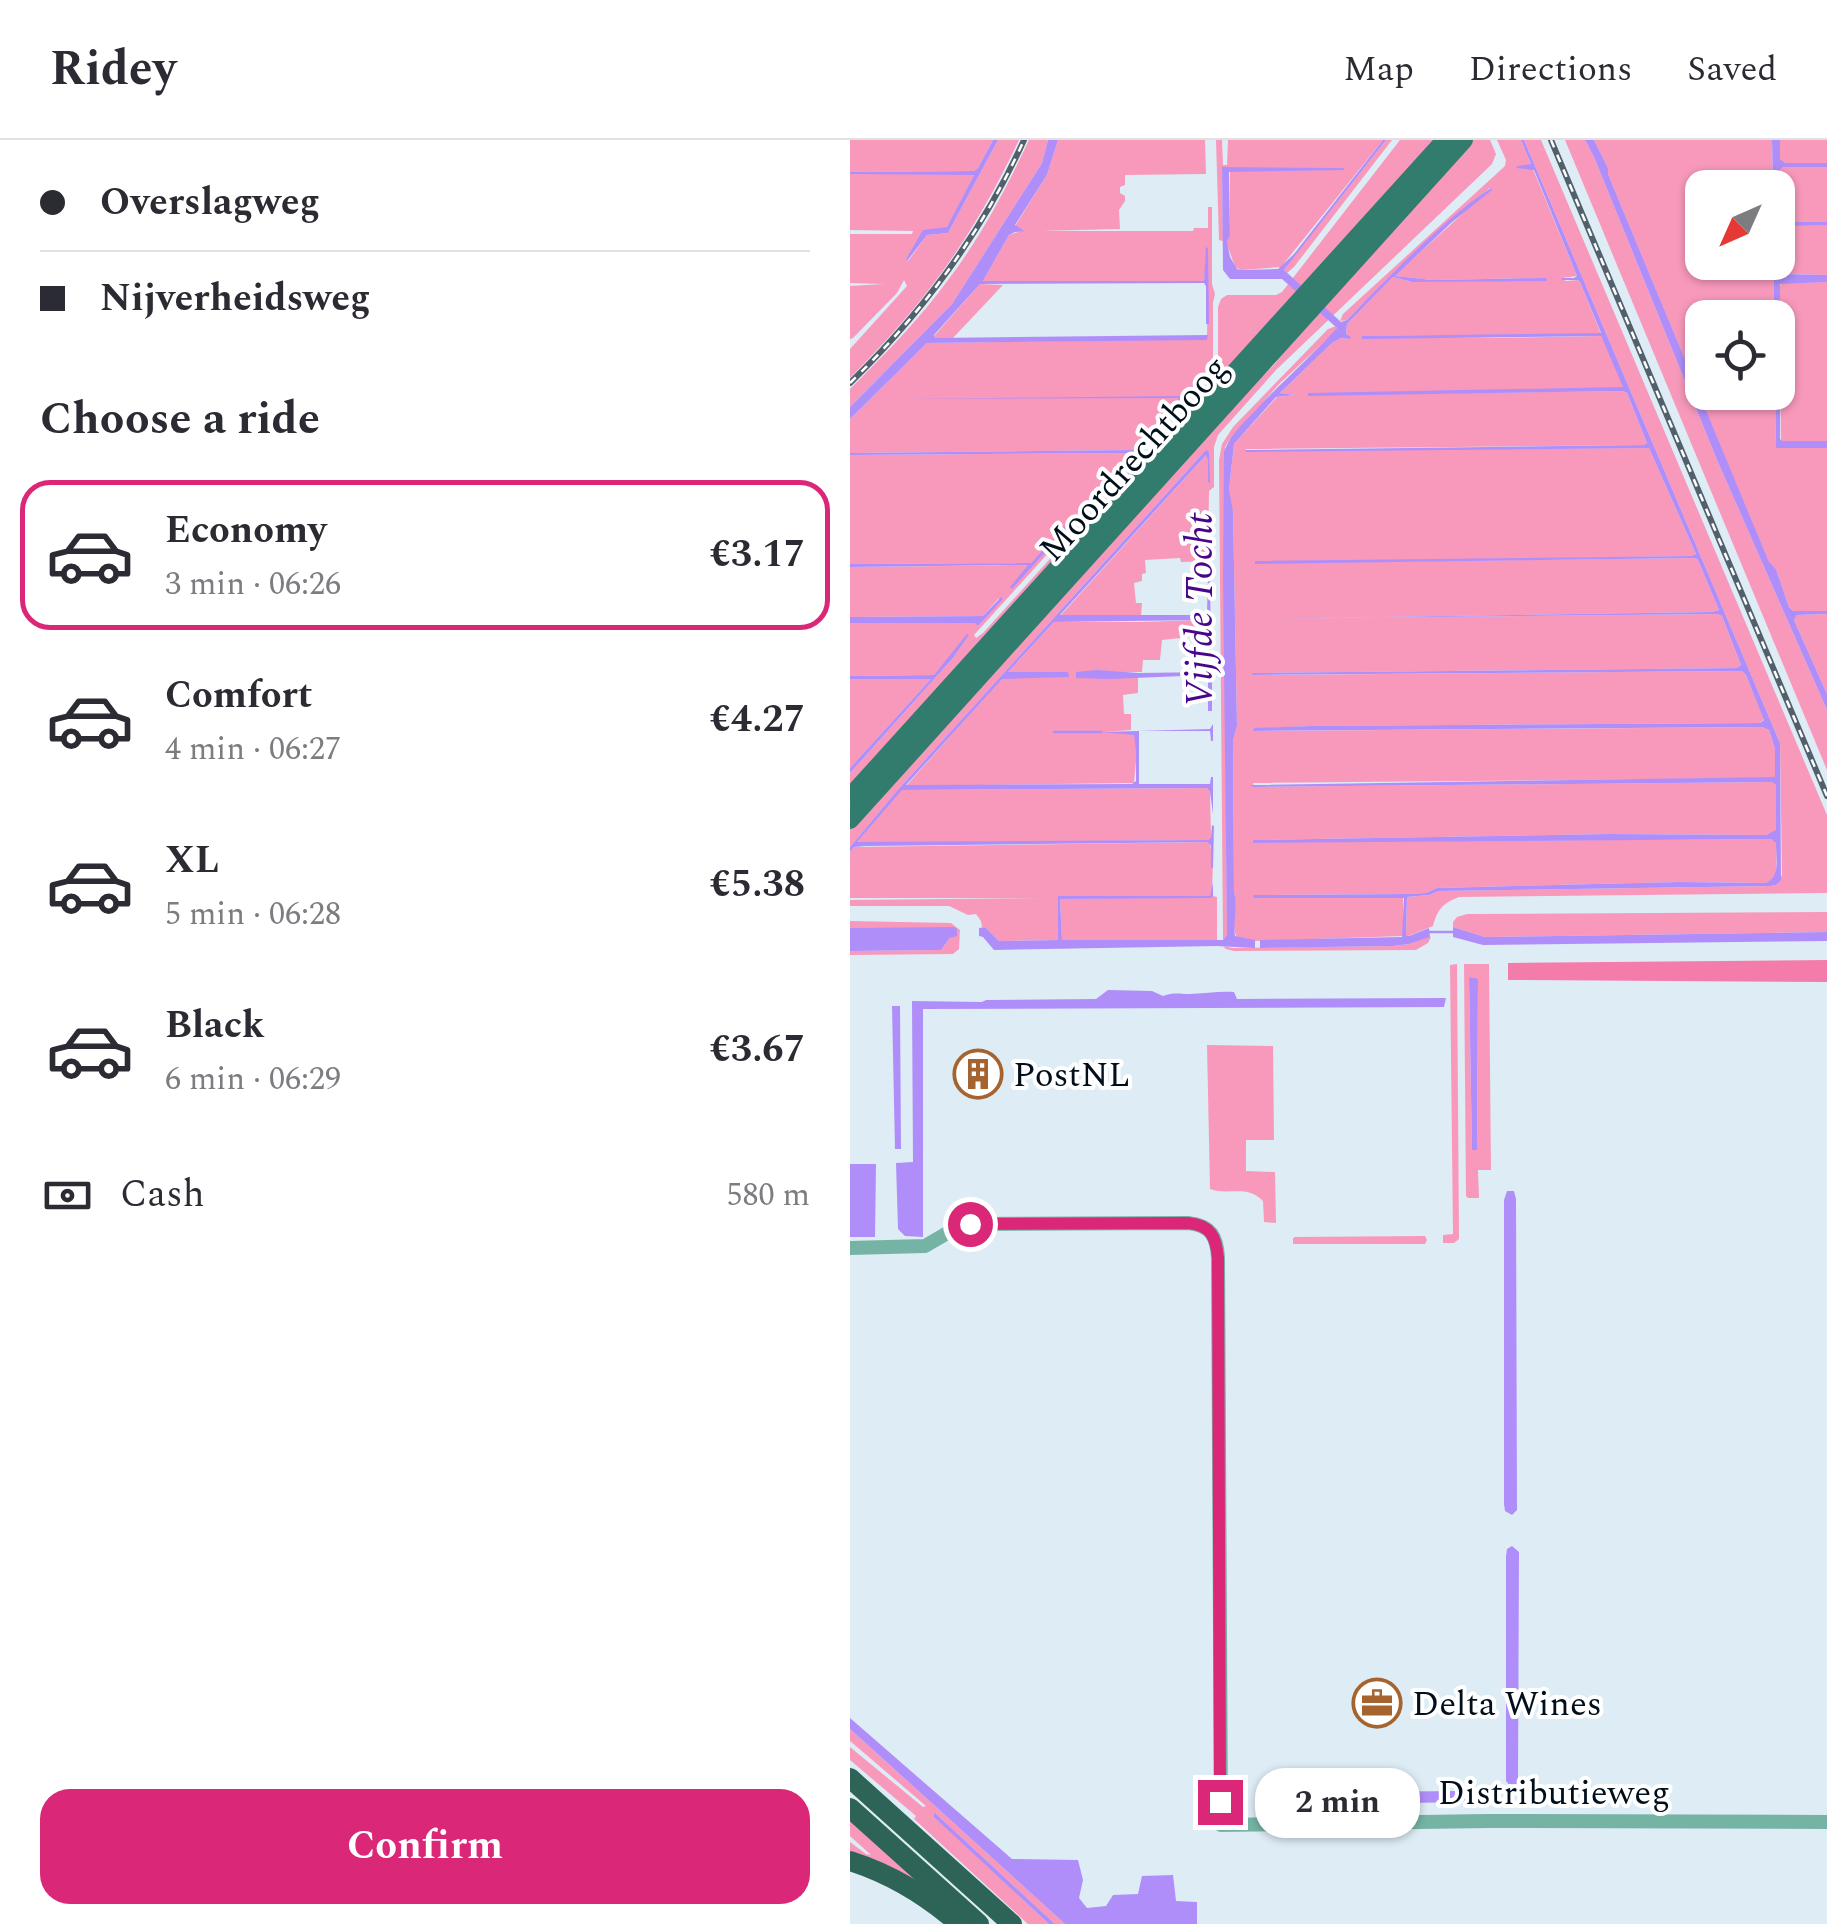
<!DOCTYPE html>
<html lang="en">
<head>
<meta charset="utf-8">
<style>
	body { margin:0; font-family:Spectral,serif; background:#f7f7f7; color:#2b2b33; height:100vh; display:flex; flex-direction:column; font-size:38px; white-space:nowrap }
	* { box-sizing:border-box; margin:0 }
	p { font-size:32px; color:#7c7c81 }
	.icon { flex:none; width:55px; height:55px; fill:none; stroke:currentColor; stroke-width:2; stroke-linecap:round; stroke-linejoin:round }
	.map { position:relative; flex:1; overflow:hidden }
	.details { display:flex; flex-direction:column; background:#fff; width:850px }
	.details>* { flex:none }
	.hud { display:grid; align-content:center; height:220px; padding:0 40px; background:#fff }
	.needle { width:65px; rotate:225deg }
	.tools { position:absolute; left:835px; top:30px; display:grid; gap:20px }
	.tools a { display:grid; place-items:center; width:110px; height:110px; border-radius:20px; background:#fff; box-shadow:0 2px 8px #0004; font-size:50px }
	.end { position:absolute; width:45px; height:45px; margin:-22px; border:12px solid #db2777; background:#fff; box-shadow:0 0 0 5px #fff }
	.from { border-radius:50% }
	.bubble { position:absolute; height:70px; border-radius:30px; background:#fff; box-shadow:0 2px 8px #0004; font-size:32px; font-weight:700; line-height:70px; text-align:center }
	.hud b { display:flex; align-items:center; gap:35px; height:95px; font-size:38px }
	.hud b+b { border-top:2px solid #e1e1e2 }
	.hud i { width:25px; height:25px; background:#2b2b33 }
	ul { padding:0; list-style:none }
	li { display:flex; align-items:center; gap:30px; height:150px; margin:0 20px 15px; padding:0 20px; border:5px solid transparent; border-radius:30px }
	li div { flex:1 }
	li b { display:block; font-size:38px }
	li em { font-style:normal; font-weight:700 }
	li.active { border-color:#db2777 }
	li>.icon { width:90px; height:90px; stroke-width:1.5 }
	h2 { padding:0 40px; font-size:45px; line-height:120px }
	.pay { display:flex; align-items:center; gap:25px; height:110px; padding:0 40px; font-size:38px }
	.pay p { margin-inline-start:auto }
	.button { display:flex; gap:20px; margin-top:auto; padding:20px 40px }
	.button a { flex:1; height:115px; border-radius:30px; background:#db2777; color:#fff; font-size:40px; font-weight:700; line-height:115px; text-align:center }
	header { display:flex; align-items:center; gap:60px; box-sizing:border-box; height:140px; padding:0 50px; background:#fff; border-bottom:2px solid #e1e1e2 }
	header strong { font-size:48px }
	nav { display:flex; gap:55px; margin-inline-start:auto; font-size:35px }
	main { display:flex; flex:1; min-height:0 }
	.map>svg:first-child { display:block }
</style>
</head>
<body>
<header>
<strong>Ridey</strong>
<nav><a>Map</a><a>Directions</a><a>Saved</a></nav>
</header>
<main>
<section class="details">
<div class="hud">
<b><i class="from"></i>Overslagweg</b>
<b><i></i>Nijverheidsweg</b>
</div>
<h2>Choose a ride</h2>
<ul>
<li class="active"><svg class="icon" aria-label="car" viewBox="0 0 24 24"><path d="M5 17H2v-5l4-1 3-4h7l3 4 3 1v5h-3M9 17h6M6 11h13"/><circle cx="7" cy="17" r="2"/><circle cx="17" cy="17" r="2"/></svg><div><b>Economy</b><p>3 min · 06:26</p></div><em>€3.17</em></li>
<li><svg class="icon" aria-label="car" viewBox="0 0 24 24"><path d="M5 17H2v-5l4-1 3-4h7l3 4 3 1v5h-3M9 17h6M6 11h13"/><circle cx="7" cy="17" r="2"/><circle cx="17" cy="17" r="2"/></svg><div><b>Comfort</b><p>4 min · 06:27</p></div><em>€4.27</em></li>
<li><svg class="icon" aria-label="car" viewBox="0 0 24 24"><path d="M5 17H2v-5l4-1 3-4h7l3 4 3 1v5h-3M9 17h6M6 11h13"/><circle cx="7" cy="17" r="2"/><circle cx="17" cy="17" r="2"/></svg><div><b>XL</b><p>5 min · 06:28</p></div><em>€5.38</em></li>
<li><svg class="icon" aria-label="car" viewBox="0 0 24 24"><path d="M5 17H2v-5l4-1 3-4h7l3 4 3 1v5h-3M9 17h6M6 11h13"/><circle cx="7" cy="17" r="2"/><circle cx="17" cy="17" r="2"/></svg><div><b>Black</b><p>6 min · 06:29</p></div><em>€3.67</em></li>
</ul>
<div class="pay"><svg class="icon" aria-label="cash" viewBox="0 0 24 24"><path d="M3 7h18v10H3z"/><circle cx="12" cy="12" r="2"/></svg>Cash<p>580 m</p></div>
<div class="button"><a>Confirm</a></div>
</section>
<div class="map">
<svg width="977" height="1784" viewBox="0 0 977 1784">
	<rect width="100%" height="100%" fill="#deecf5"/>
	<g fill="#f899bc" fill-rule="evenodd">
		<polygon points="0,0 143,0 128,28 124,31 0,32"/>
		<path d="M148 0H169C123 97 76 162 0 238V209L57 146 54 140 47 153 3 198 0 199V146L34 144 0 143V94H62L63 91 0 90V34L123 33 124 35 97 88 72 95 56 119 58 121 77 95 98 93Z"/>
		<path d="M179 0H198L192 23 102 164 0 267V249C35 214 69 180 98 140 131 97 156 49 179 0Z"/>
		<polygon points="208,0 355,0 356,34 275,35 275,45 270,47 270,53 275,56 275,61 269,70 270,89 191,91 343,91 344,88 358,88 358,67 362,67 362,144 365,154 363,163 363,220 355,240 346,250 124,495 126,498 133,493 345,258 365,233 368,225 368,167 371,159 377,155 426,155 432,152 550,0 588,0 346,262 330,285 0,651 0,633 103,518 119,495 84,535 0,536 0,483 126,483 128,486 153,458 148,459 133,476 0,477 0,427 180,425 160,447 225,377 181,423 0,424 0,315 280,313 233,368 308,284 284,310 0,313 0,279 77,203 357,199 358,108 354,141 133,141 159,95 174,90 165,86 197,35"/>
		<polygon points="366,0 372,0 373,25 377,25 378,0 533,0 431,127 391,130 385,127 376,101 380,96 380,31 495,29 372,28 373,101 369,100"/>
		<polygon points="536,0 542,0 444,127 437,133 434,130 436,127"/>
		<polygon points="622,0 640,0 646,14 642,24 426,230 368,295 364,307 364,347 359,351 358,421 331,422 330,418 295,420 296,433 292,434 292,441 284,443 286,463 292,463 291,476 210,476 356,315 356,310 45,653 0,707 0,688 395,252 423,226 460,180"/>
		<path d="M647 0H671L727 136 712 138 716 141 728 140 730 142 751 194 512 196 644 198 751 196 773 244V248L458 255 773 251 777 253 797 303 793 305 397 309 395 310 799 308 846 414 841 416 405 423 845 418 848 420 869 470 861 472 404 479 869 474 872 476 891 525 886 528 404 533 405 535 892 531 896 535 914 579 910 583 460 586 403 589 405 591 912 587 919 590 925 609V638L403 643 404 647 921 642 926 645V691L916 695 758 694 404 700 403 702 921 699 927 703 926 735 922 741 915 743 828 742 587 748 576 753 555 754 404 755V758L553 757 554 796 405 801 387 798C380 783 388 766 384 752L383 601 387 586 383 371 380 361H374L377 795 373 800 369 320 372 304 383 287 478 189 486 186 487 190 430 243 378 302 375 307 379 350 384 304 427 257 445 255 430 253 482 203 491 198 499 199 500 197 496 194 497 184 543 137 562 142 696 138 582 140 544 136 620 67 641 50 640 48 582 97 497 180 490 181 493 174 655 26 656 20Z"/>
		<path d="M674 0H691L977 675V753L609 757C593 763 587 770 583 786L558 796 556 795 557 757 579 755 589 751 920 746 926 745 932 735 930 603Z"/>
		<polygon points="715,0 735,0 744,17 867,320 977,570 977,630"/>
		<polygon points="744,0 922,0 923,47 852,48 852,122 923,123 924,177 852,178 852,252 925,253 926,308 977,308 977,471 943,471 939,467 926,429 919,423 758,34 758,28"/>
		<polygon points="930,0 977,0 977,23 935,23 930,20"/>
		<polygon points="933,27 977,27 977,82 931,81 930,30"/>
		<polygon points="932,85 977,85 977,135 930,134"/>
		<polygon points="977,142 977,301 931,301 930,230 928,218 930,216 929,147 932,143"/>
		<polygon points="130,144 153,145 102,199 85,198 84,196"/>
		<polygon points="977,474 977,554 944,480 947,475"/>
		<polygon points="352,480 358,484 358,495 312,500 310,520 293,520 292,532 248,532 243,537 288,537 288,553 273,555 274,574 281,574 281,590 255,592 284,594 287,611 284,643 56,646 152,538 218,532 157,533 204,482 289,482"/>
		<polygon points="82,538 0,628 0,539"/>
		<polygon points="357,648 360,652 361,697 358,700 6,703 51,650"/>
		<path d="M359 702C365 717 362 737 362 754L360 756H208V800L149 801 135 787H132L131 781 126 774 118 775 99 766H0V760L194 758H0V712L4 707Z"/>
		<polygon points="363,756 367,757 367,800 212,801 210,759"/>
		<polygon points="977,772 977,792 635,797 603,787 603,782 607,777 617,774"/>
		<polygon points="0,781 101,783 110,790 109,809 103,814 0,815 0,811 91,810 107,789 0,788"/>
		<polygon points="578,797 581,797 578,803 566,810 384,811 376,809 373,806 383,808 543,806 559,804"/>
		<polygon points="607,824 609,1099 604,1103 593,1103 593,1095 603,1094 600,825"/>
		<path d="M614 824H639L641 1030H628L629 1058H618L616 1056ZM621 837 628 840 627 1010 622 1009 619 839Z"/>
		<path d="M357 905 423 906 424 1000H396V1031L425 1032 426 1083 414 1082 413 1061C397 1044 379 1056 360 1049Z"/>
		<polygon points="575,1096 577,1100 575,1104 443,1104 443,1098 445,1097"/>
		<polygon points="0,1589 215,1784 205,1784 86,1674 83,1675 199,1784 178,1784 64,1679 66,1676 0,1620 0,1607 73,1667 76,1666 0,1601"/>
		<polygon points="0,1680 100,1770 0,1714 0,1702 16,1714 21,1715 0,1696"/>
	</g>
	<polygon fill="#f37cab" points="977,820 977,842 658,840 658,823"/>
	<g fill="#b08ef9">
		<polygon points="143,0 148,0 98,93 77,95 57,121 56,119 73,90 97,87 124,35 0,34 0,32 124,31 128,28"/>
		<polygon points="198,0 208,0 197,35 165,85 175,91 165,92 159,95 133,141 354,141 356,107 358,108 359,184 356,184 356,146 354,143 130,144 84,195 85,198 358,195 357,200 77,203 0,279 0,267 102,164 192,23"/>
		<path d="M533 0H536L434 130 491 182 497 180C540 136 591 81 641 48L642 50 601 83 545 136 582 140 696 138 697 141 562 142 543 137 497 184 496 194 501 197 499 199 491 198 482 203 430 253 445 255 426 257 384 304 379 350 383 371 387 586 383 601 384 752C388 763 383 782 385 796L405 800V808L367 806 144 810 133 797 129 796V788L135 787 149 801 208 800V756H360L363 743V756L361 758 210 759 212 800H373L377 795 373 437 374 312C379 297 391 285 402 274 429 244 460 218 487 188L432 139H380L373 130 372 27 494 28V30L379 32 380 96 377 101 380 117 387 129 391 130 428 129 444 114Z"/>
		<path d="M671 0H674L930 603 931 740 926 745 920 746 589 751 579 755 557 757 556 795 559 796 579 788 580 797 559 804 543 806 410 808V800L552 797 554 758H404L403 755 555 754 576 753 587 748 828 742 915 743C931 739 926 716 926 703L921 699 403 703V700L758 694 916 695 926 690V645L921 642 404 647 400 645 925 637V609L919 590 912 587 403 591 404 588 460 586 910 583 914 580 896 535 892 531 402 535 403 533 886 528 891 525 872 476 868 474 404 479 861 472 869 470 848 420 845 418 405 424V421L841 416 846 414 799 308 396 312 395 310 793 305 797 303 777 253 773 251 458 256V253L773 247 751 196 512 199V196L751 193 730 142 728 140H712L711 138H724L727 136 684 30 666 28 667 26 681 24Z"/>
		<polygon points="735,0 744,0 758,28 758,34 919,422 926,429 939,467 943,471 977,471 977,474 947,475 944,480 977,554 977,570 867,320 744,17"/>
		<polygon points="922,0 930,0 930,19 935,23 977,23 977,27 933,27 930,30 931,81 977,82 977,85 931,86 930,134 977,135 977,142 930,144 930,217 928,218 928,178 924,177 923,123 928,122 928,48 923,47"/>
		<polygon points="928,227 930,230 930,299 932,301 977,301 977,308 926,308 925,253 928,252"/>
		<polygon points="345,242 347,243 318,275 316,274 329,258 50,259 332,256"/>
		<polygon points="308,284 309,286 234,369 232,367 280,313 0,315 0,313 283,310"/>
		<polygon points="356,310 359,312 360,343 358,342 358,320 356,315 210,475 353,475 357,472 358,437 360,436 361,515 357,515 358,484 352,480 204,482 158,532 218,532 219,537 152,539 56,645 282,644 286,641 286,611 284,595 251,592 360,589 363,584 363,601 361,601 360,591 289,591 289,644 360,644 361,637 363,637 363,674 360,652 357,648 52,650 7,702 358,700 361,697 362,685 364,686 363,728 361,728 361,706 358,702 16,706 4,707 0,712 0,707 45,653"/>
		<polygon points="223,377 225,379 162,449 160,447 178,425 0,427 0,424 181,423"/>
		<polygon points="151,457 153,459 128,486 125,483 0,483 0,477 133,476"/>
		<polygon points="117,494 119,495 103,518 0,633 0,628 81,539 0,539 0,536 84,535"/>
		<polygon points="247,530 289,533 362,532 362,571 358,571 358,535 259,539 226,538 226,532"/>
		<polygon points="104,787 107,789 107,796 100,798 91,810 0,811 0,788"/>
		<polygon points="603,787 635,797 977,792 977,801 633,805 603,797"/>
		<polygon points="621,837 628,839 627,1010 622,1010 619,838"/>
		<path d="M258 850 302 851 313 856C324 852 329 854 339 854 354 854 369 851 384 852L387 859 596 858 594 867 73 869V1097L55 1096 48 1089 46 1023 63 1022 62 861 132 862 136 860 246 859Z"/>
		<polygon points="42,866 50,866 51,1009 45,1009"/>
		<polygon points="0,1024 26,1024 25,1097 0,1097"/>
		<polygon points="657,1051 664,1051 666,1059 667,1370 662,1375 655,1371 654,1364 654,1060"/>
		<polygon points="662,1406 669,1412 668,1643 662,1648 656,1641 656,1416 657,1409"/>
		<polygon points="0,1578 162,1719 228,1720 233,1740 229,1758 237,1768 256,1766 263,1755 288,1754 292,1736 323,1735 326,1761 347,1762 347,1784 215,1784 0,1589"/>
		<polygon points="607,1651 614,1653 617,1659 614,1662 502,1664 497,1668 500,1656 512,1652"/>
		<polygon points="85,1673 205,1784 199,1784 83,1676"/>
	</g>
	<g fill="none" stroke-linecap="round" stroke-linejoin="round">
		<g stroke="#b08ef9" stroke-width="2.5">
			<polyline points="204,592 251,592"/>
			<polyline points="580,792 607,792"/>
		</g>
		<path stroke="#75b4a5" stroke-width="14" d="M0 1108 75 1106 106 1088 120 1084 338 1083C361 1085 367 1097 368 1118L371 1685 638 1681 977 1682"/>
		<g stroke="#317c6c" stroke-width="18">
			<polyline points="0,657 595,0"/>
			<polyline points="0,680 614,0"/>
		</g>
		<g stroke="#2e6458" stroke-width="20">
			<polyline points="0,1638 162,1784"/>
			<polyline points="0,1668 129,1784"/>
			<path d="M0 1721C41 1734 77 1756 109 1784"/>
		</g>
		<g stroke="#51606b" stroke-width="6">
			<g id="rail">
				<polyline points="701,0 977,656"/>
				<path d="M0 243C73 172 132 93 174 0"/>
			</g>
		</g>
		<use href="#rail" stroke="#fff" stroke-width="2.5" stroke-dasharray="8" stroke-linecap="butt"/>
	</g>
	<g fill="none" stroke-linecap="round" stroke-linejoin="round">
		<path stroke="#db2777" stroke-width="12" d="M120 1084 338 1083C361 1085 366 1097 368 1118L370 1662"/>
	</g>
	<defs>
		<g id="building-ring" transform="scale(2.5)"><circle r="9.5" fill="#fff" stroke="#a5642f" stroke-width="1.5"/><path d="M-4-6H4V6H1V3H-1V6H-4ZM-2.5-4.3h1.7v1.8h-1.7ZM.8-4.3h1.7v1.8H.8ZM-2.5-1h1.7V.8h-1.7ZM.8-1h1.7V.8H.8Z" fill="#a5642f"/></g>
		<g id="office-ring" transform="scale(2.5)"><circle r="9.5" fill="#fff" stroke="#a5642f" stroke-width="1.5"/><path d="M-6-3h4V-5.5h4V-3h4V5H-6ZM-1-4.5V-3h2v-1.5ZM-6 0V1H6V0Z" fill="#a5642f"/></g>
	</defs>
	<g fill-rule="evenodd">
		<use href="#building-ring" x="128" y="934"/>
		<use href="#office-ring" x="527" y="1563"/>
	</g>
	<g text-anchor="middle" stroke-width="8" stroke-linejoin="round" paint-order="stroke">
		<g font-size="35" fill="#000f1b" stroke="#fff">
			<text transform="translate(283 318) rotate(-48)" y="12">Moordrechtboog</text>
			<text x="704" y="1664">Distributieweg</text>
		</g>
		<g font-size="35" fill="#000f1b" stroke="#fff" text-anchor="start">
			<text x="163" y="946">PostNL</text>
			<text x="562" y="1575">Delta Wines</text>
		</g>
		<g font-size="38" font-style="italic" fill="#48058b" stroke="#fff">
			<text transform="translate(349 470) rotate(-90)" y="13">Vijfde Tocht</text>
		</g>
	</g>
</svg>
<div class="tools">
<a><svg class="needle" viewBox="-14 -14 28 28"><path d="M0-13l5 13h-10z" fill="#e53935"/><path d="M0 13l5-13h-10z" fill="#7c7c81"/></svg></a>
<a><svg class="icon" aria-label="locate" viewBox="0 0 24 24"><circle cx="12" cy="12" r="6"/><path d="M12 2v4M12 18v4M2 12h4M18 12h4"/></svg></a>
</div>
<i class="end from" style="left:120px;top:1084px"></i>
<i class="end" style="left:370px;top:1662px"></i>
<div class="bubble" style="left:405px;top:1628px;width:165px">2 min</div>
</div>
</main>
</body>
</html>
